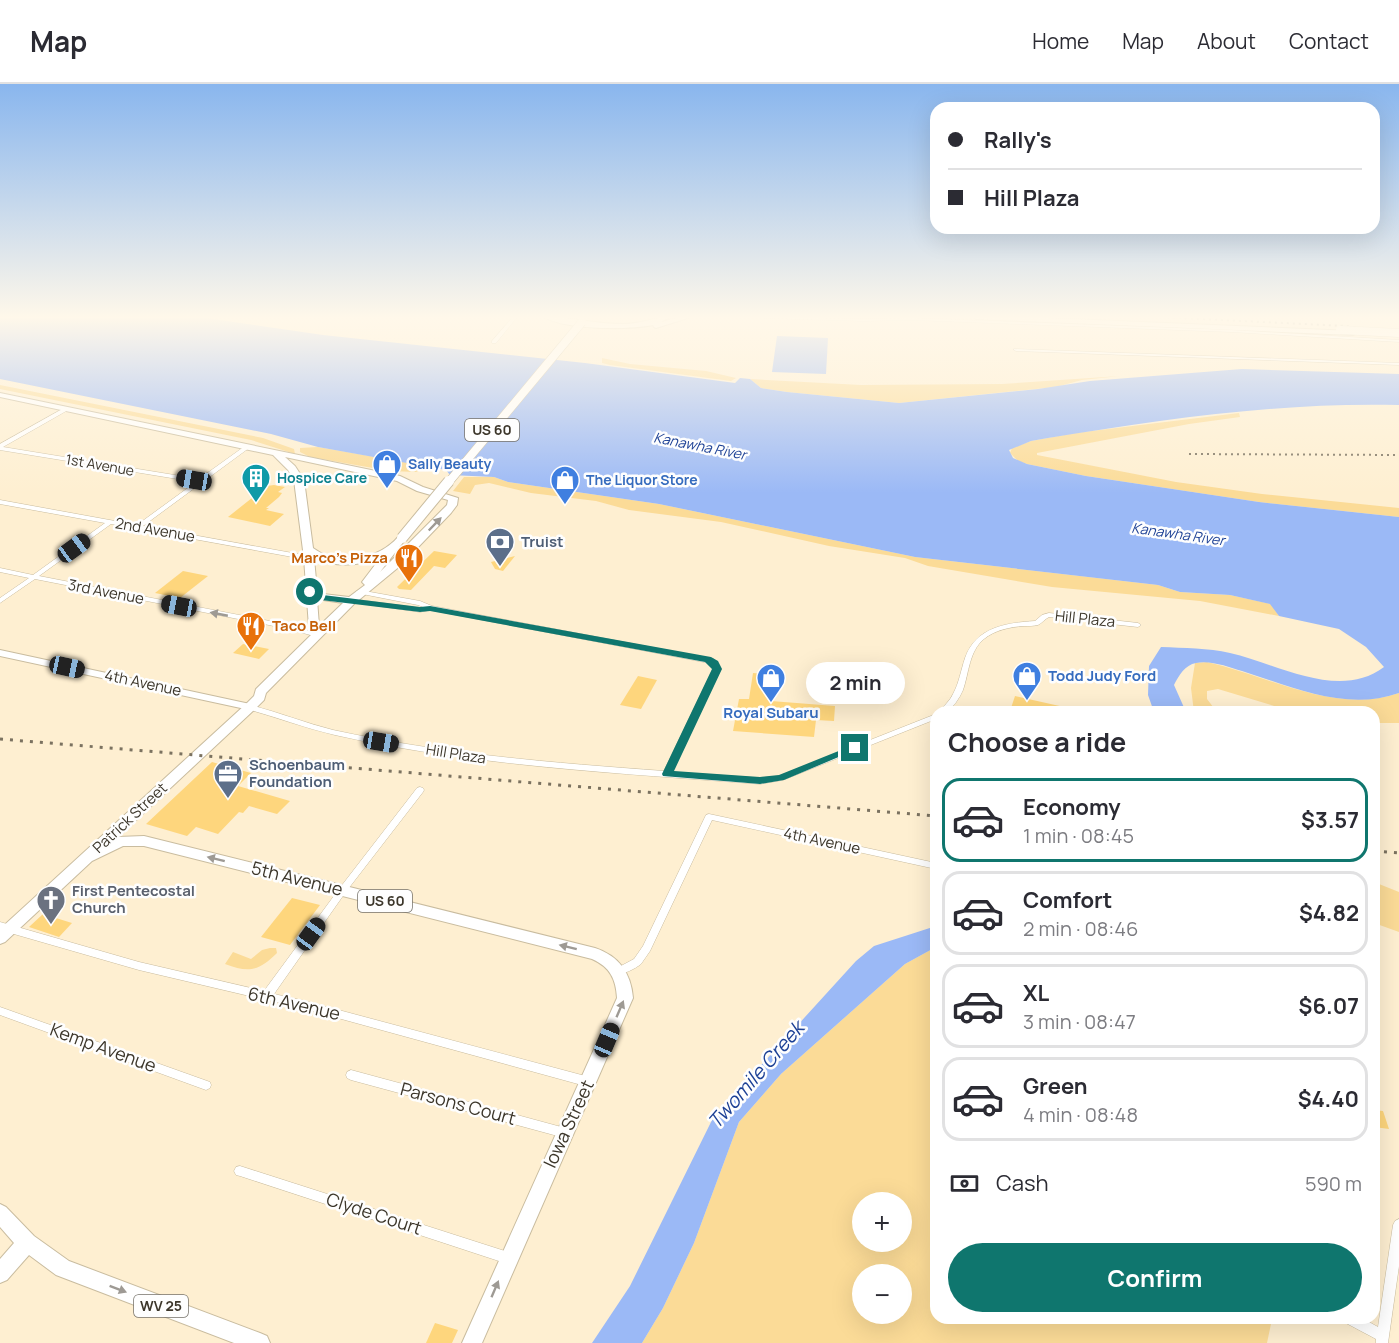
<!DOCTYPE html>
<html lang="en">
<head>
<meta charset="utf-8">
<style>
	body { margin:0; font-family:Manrope,sans-serif; background:#f7f7f7; color:#2b2b33; height:100vh; display:flex; flex-direction:column; font-size:22px; white-space:nowrap }
	* { box-sizing:border-box; margin:0 }
	p { font-size:20px; color:#7c7c81 }
	.icon { flex:none; width:33px; height:33px; fill:none; stroke:currentColor; stroke-width:2; stroke-linecap:round; stroke-linejoin:round }
	.map { position:relative; flex:1; overflow:hidden }
	.panel { position:absolute; left:930px; top:622px; width:450px; height:618px; display:flex; flex-direction:column; background:#fff; border-radius:18px; box-shadow:0 6px 24px #0002 }
	.panel>* { flex:none }
	.guide { position:absolute; left:930px; top:18px; width:450px; height:132px; border-radius:18px; box-shadow:0 6px 24px #0002; display:grid; align-content:center; height:132px; padding:0 18px; background:#fff }
	.buttons { position:absolute; left:852px; top:1108px; display:grid; gap:12px }
	.buttons a { display:grid; place-items:center; width:60px; height:60px; border-radius:50%; background:#fff; box-shadow:0 6px 24px #0002; font-size:30px }
	.end { position:absolute; width:27px; height:27px; margin:-14px; border:8px solid #0f766e; background:#fff; box-shadow:0 0 0 3px #fff }
	.from { border-radius:50% }
	.bubble { position:absolute; height:42px; border-radius:21px; background:#fff; box-shadow:0 6px 24px #0002; font-size:20px; font-weight:700; line-height:42px; text-align:center }
	.car { position:absolute; width:18px; height:36px; margin:-18px -9px; border-radius:8px; box-shadow:0 0 4px 2px #0007; background:linear-gradient(#222 24%,#8ab4d8 0 40%,#222 0 76%,#8ab4d8 0 86%,#222 0) }
	.guide b { display:flex; align-items:center; gap:21px; height:57px; font-size:22px }
	.guide b+b { border-top:2px solid #e1e1e2 }
	.guide i { width:15px; height:15px; background:#2b2b33 }
	ul { padding:0; list-style:none }
	li { display:flex; align-items:center; gap:18px; height:84px; margin:0 12px 9px; padding:0 6px; border:3px solid #e1e1e2; border-radius:18px }
	li div { flex:1 }
	li b { display:block; font-size:22px }
	li em { font-style:normal; font-weight:700 }
	li.on { border-color:#0f766e }
	li>.icon { width:54px; height:54px; stroke-width:1.5 }
	h2 { padding:0 18px; font-size:27px; line-height:72px }
	.pay { display:flex; align-items:center; gap:15px; height:66px; padding:0 18px; font-size:22px }
	.pay p { margin-inline-start:auto }
	.button { display:flex; gap:12px; margin-top:auto; padding:12px 18px }
	.button a { flex:1; height:69px; border-radius:36px; background:#0f766e; color:#fff; font-size:24px; font-weight:700; line-height:69px; text-align:center }
	header { display:flex; align-items:center; gap:36px; box-sizing:border-box; height:84px; padding:0 30px; background:#fff; border-bottom:2px solid #e1e1e2 }
	header strong { font-size:28px }
	nav { display:flex; gap:33px; margin-inline-start:auto; font-size:21px }
	.map>svg:first-child { display:block }
</style>
</head>
<body>
<header>
<strong>Map</strong>
<nav><a>Home</a><a>Map</a><a>About</a><a>Contact</a></nav>
</header>
<div class="map">
<svg width="1399" height="1259" viewBox="0 0 1399 1259">
	<rect width="100%" height="100%" fill="#feefd1"/>
	<g fill="#fbdb97" fill-rule="evenodd">
		<polygon points="602,274 630,280 706,287 736,294 731,297 610,281 602,279"/>
		<polygon points="1120,292 1082,296 1056,303 899,319 787,308 761,304 750,295 861,301 1002,300"/>
		<polygon points="0,301 263,354 294,365 295,370 251,356 0,305"/>
		<polygon points="1239,329 1240,333 1189,340 1037,369 1037,371 1176,398 1262,410 1399,424 1399,433 1259,418 1086,392 1027,380 1018,377 1010,369 1012,364 1031,357 1075,349"/>
		<polygon points="318,363 427,382 416,388 390,387 310,373 300,368 300,364"/>
		<polygon points="464,393 494,393 508,398 659,420 915,473 1158,501 1180,508 1230,511 1271,520 1279,532 1200,517 1052,503 928,482 905,474 829,462 721,438 629,426 596,417 531,409 489,399 475,401 470,410 453,407"/>
		<path d="M1207 578C1269 592 1336 631 1399 609V639H1374V628H1294L1218 605 1207 607V615L1217 628H1194L1191 604 1195 579Z"/>
		<polygon points="1374,798 1399,808 1399,848 1374,839"/>
		<path d="M936 863V1234L1272 1235 1267 1259H642L663 1224 694 1159 739 1038 781 990 905 880ZM862 1119H902V1158H862ZM862 1191H902V1230H862Z"/>
		<path d="M270 864H276L277 869C259 887 249 889 225 880L233 868 251 875 262 866Z"/>
	</g>
	<g fill="#9bb9f6">
		<path d="M0 233H199L323 251 585 279 735 299 740 294 750 295 761 304 787 308 899 319 1038 305 1090 297 1242 285 1399 290V321C1282 318 1164 335 1048 354L1031 357 1009 366 1013 374 1027 380 1086 392 1259 418 1399 433V609C1346 628 1293 603 1242 587 1228 583 1211 576 1196 579 1185 581 1179 591 1174 601L1186 628H1154L1148 611 1149 582 1161 563C1184 564 1208 564 1230 569 1278 580 1339 617 1384 583L1366 563 1339 545 1279 532 1270 520 1230 511 1180 508 1158 501 915 473 659 420 508 398 494 393 450 391 446 386 318 363 271 350 0 295Z"/>
		<polygon points="777,252 828,254 826,290 772,288"/>
		<polygon points="936,842 936,863 905,880 781,990 739,1038 694,1159 663,1224 642,1259 592,1259 630,1202 713,1034 856,877 874,862"/>
	</g>
	<g fill="#fed67d">
		<polygon points="274,401 285,403 278,408 282,409 279,413 266,424 269,424 266,426 284,430 270,442 228,433 267,402"/>
		<polygon points="434,467 457,471 445,484 434,482 411,506 399,505 397,503"/>
		<polygon points="515,472 503,487 495,485 491,478"/>
		<polygon points="183,487 208,492 180,514 155,509"/>
		<polygon points="243,560 269,565 259,575 233,569"/>
		<polygon points="753,589 774,591 771,617 835,622 834,637 816,636 814,653 733,647 739,615 749,615"/>
		<polygon points="638,592 657,596 641,625 620,621"/>
		<polygon points="1015,612 1073,625 1073,628 1021,628 1021,626 1011,624"/>
		<polygon points="212,678 251,689 238,702 290,717 277,730 249,722 243,729 239,728 218,750 196,743 187,752 146,740"/>
		<polygon points="292,814 320,821 290,861 261,853"/>
		<polygon points="43,830 72,839 59,853 29,843"/>
		<polygon points="1374,1026 1383,1027 1389,1045 1374,1043"/>
		<polygon points="435,1239 458,1246 452,1259 426,1259"/>
	</g>
	<g fill="none" stroke-linecap="round" stroke-linejoin="round">
		<g stroke="#c9bc9f" stroke-width="1">
			<g id="street">
				<polygon points="513,233 517,233 496,259 492,259 492,257"/>
				<polygon points="761,233 863,235 911,234 1232,246 1399,256 1399,258 1232,248 911,236 863,237 763,234"/>
				<polygon points="1014,265 1399,279 1399,281 1016,267 1014,266"/>
				<polygon points="66,323 69,325 68,326 3,363 199,395 245,362 249,362 249,364 143,442 309,472 312,474 309,476 111,440 39,492 285,540 320,550 321,551 320,552 318,553 284,544 35,495 0,519 0,514 29,494 0,488 0,484 33,491 105,439 0,420 0,416 137,441 196,398 0,366 0,360"/>
				<path d="M359 506 420 517 432 522 714 575 721 585 672 688 760 694 779 692 936 630V635L783 696 760 700C618 689 474 682 335 651 305 644 276 633 247 625L246 623 250 621C278 628 305 639 333 646 442 670 554 679 664 687L713 585 709 579 430 526 420 528 350 518 349 517 352 515 420 524 423 523 418 521 357 509 356 508Z"/>
				<path d="M1049 529 1138 539 1141 541 1138 543 1049 533C1045 535 1042 539 1038 541 1034 542 1028 542 1024 542 1010 543 995 546 984 555 969 567 969 589 963 606 959 615 954 622 947 628H940C943 622 950 617 953 610 959 599 961 586 965 574 976 543 1006 539 1035 537L1042 531Z"/>
				<polygon points="420,703 423,704 424,706 423,708 345,809 274,910 305,917 589,993 593,995 594,998 593,1001 589,1003 305,925 268,916 266,917 262,915 139,886 0,846 0,838 139,878 264,907 339,805 417,704"/>
				<path d="M709 730 936 779V785L712 736 650 867C647 871 644 876 641 880 635 885 624 890 617 890L615 887 617 884 634 875 643 862 705 733 706 731Z"/>
				<polygon points="0,923 210,998 211,1001 210,1004 206,1006 0,931"/>
				<polygon points="351,986 565,1044 569,1046 570,1049 569,1052 565,1054 351,996 347,994 346,991 347,988"/>
				<polygon points="240,1082 508,1168 512,1170 514,1174 512,1178 508,1180 240,1092 236,1091 234,1087 236,1083"/>
				<polygon points="1399,1135 1399,1182 1388,1259 1376,1259 1376,1255 1344,1238 1342,1234 1362,1234 1378,1243 1393,1141 1395,1137"/>
			</g>
		</g>
		<g stroke="#c9bc9f" stroke-width="2">
			<polygon id="secondary" points="0,566 250,620 255,623 250,626 0,572"/>
		</g>
		<g stroke="#c9bc9f" stroke-width="2">
			<g id="primary">
				<path d="M544 233C570 233 596 240 623 240 640 240 656 233 669 233L661 238 681 233H691L656 244 654 243 653 241C628 246 565 246 544 233Z"/>
				<polygon points="973,233 1023,233 1353,247 1357,249 1353,251 976,235"/>
				<path d="M0 309 400 392 423 403 458 414 457 421 451 429 400 482 354 520 266 609 264 616 254 626 118 753 144 752 595 864C619 872 631 889 633 914L482 1259H462L617 914C616 895 610 883 592 875L144 762H123L92 777 5 858 0 860V845L246 620 254 612 256 605 312 550 309 543 304 474 294 396 288 386 273 371 0 313ZM285 373 397 397 417 407 448 416 447 421 380 488 405 456V452H399C379 476 338 483 313 464L304 396 295 382ZM381 473 362 498 365 501 349 513 323 510 317 507 314 474C337 484 359 482 381 473ZM317 515 343 519 319 542Z"/>
				<polygon points="0,1120 6,1123 34,1152 69,1177 260,1249 267,1252 270,1259 234,1259 56,1191 29,1171 7,1196 0,1199 0,1175 14,1159 0,1143"/>
			</g>
		</g>
		<use href="#street" fill="#fff" fill-rule="evenodd"/>
		<use href="#secondary" fill="#fff" fill-rule="evenodd"/>
		<use href="#primary" fill="#fff" fill-rule="evenodd"/>
		<g stroke="#7b7260" stroke-width="2" stroke-dasharray="2 4" stroke-linecap="butt">
			<polyline points="1161,233 1346,242 1399,252"/>
			<polyline points="1189,370 1399,371"/>
		</g>
		<g stroke="#7b7260" stroke-width="3" stroke-dasharray="3 7" stroke-linecap="butt">
			<polyline points="0,655 936,732"/>
			<polyline points="1374,767 1399,769"/>
		</g>
		<g stroke="#c9bc9f" stroke-width="9" stroke-linecap="butt">
			<g id="primary-bridge-far1">
				<polyline points="1340,246 1399,249"/>
				<polyline points="448,399 582,238"/>
			</g>
		</g>
		<g stroke="#c9bc9f" stroke-width="12" stroke-linecap="butt">
			<polyline id="primary-bridge" points="402,454 449,397"/>
		</g>
		<use href="#primary-bridge-far1" stroke="#fff" stroke-width="8"/>
		<use href="#primary-bridge" stroke="#fff" stroke-width="10"/>
	</g>
	<defs><path id="oneway-solid" d="M-6-.8H1V-3.2L6.5 0L1 3.2V.8H-6Z" transform="scale(1.5)"/></defs>
	<g fill="#9e9a94">
		<use href="#oneway-solid" transform="translate(435 440) rotate(-46)"/>
		<use href="#oneway-solid" transform="translate(219 530) rotate(-169)"/>
		<use href="#oneway-solid" transform="translate(216 775) rotate(-166)"/>
		<use href="#oneway-solid" transform="translate(568 863) rotate(-166)"/>
		<use href="#oneway-solid" transform="translate(620 925) rotate(-67)"/>
		<use href="#oneway-solid" transform="translate(118 1205) rotate(21)"/>
		<use href="#oneway-solid" transform="translate(495 1205) rotate(-67)"/>
	</g>
	<linearGradient id="sky" x2="0" y2="1"><stop stop-color="#89b6ee"/><stop offset="0.57" stop-color="#fff8ea"/><stop offset="1" stop-color="#fff8ea" stop-opacity="0"/></linearGradient>
	<rect width="1399" height="409" fill="url(#sky)"/>
	<polygon fill="#0f766e" points="310,505 323,511 420,523 430,522 711,573 718,577 722,585 674,687 760,693 779,691 851,662 859,662 860,664 784,696 760,700 663,692 662,690 712,585 705,578 430,527 420,528 321,516 307,510 306,508"/>
	<defs>
		<g id="shop-pin" transform="scale(1.5)"><path d="M0 17L-7.5 6A9.5 9.5 0 1 1 7.5 6Z" fill="#3f7fe0" stroke="#fefefe"/><path d="M-5-2.5h2.3a2.7 3.5 0 0 1 5.4 0H5L5.5 6h-11ZM-1.5-2.5h3a1.5 2.3 0 0 0-3 0Z" fill="#fff"/></g>
		<g id="building-pin" transform="scale(1.5)"><path d="M0 17L-7.5 6A9.5 9.5 0 1 1 7.5 6Z" fill="#0f9aa8" stroke="#fefefe"/><path d="M-4-6H4V6H1V3H-1V6H-4ZM-2.5-4.3h1.7v1.8h-1.7ZM.8-4.3h1.7v1.8H.8ZM-2.5-1h1.7V.8h-1.7ZM.8-1h1.7V.8H.8Z" fill="#fff"/></g>
		<g id="bank-pin" transform="scale(1.5)"><path d="M0 17L-7.5 6A9.5 9.5 0 1 1 7.5 6Z" fill="#5c6f8a" stroke="#fefefe"/><path d="M-6-4H6V4H-6ZM0-2.3a2.3 2.3 0 1 0 0 4.6a2.3 2.3 0 1 0 0-4.6Z" fill="#fff"/></g>
		<g id="restaurant-pin" transform="scale(1.5)"><path d="M0 17L-7.5 6A9.5 9.5 0 1 1 7.5 6Z" fill="#e8710a" stroke="#fefefe"/><path d="M-5-6h1v4h1v-4h1v4h1v-4h1v5L-1.5 .5V6h-2V.5L-5-1ZM5-6V6H3V1.5H1.5Q1.5-4 5-6Z" fill="#fff"/></g>
		<g id="office-pin" transform="scale(1.5)"><path d="M0 17L-7.5 6A9.5 9.5 0 1 1 7.5 6Z" fill="#5c6f8a" stroke="#fefefe"/><path d="M-6-3h4V-5.5h4V-3h4V5H-6ZM-1-4.5V-3h2v-1.5ZM-6 0V1H6V0Z" fill="#fff"/></g>
		<g id="church-pin" transform="scale(1.5)"><path d="M0 17L-7.5 6A9.5 9.5 0 1 1 7.5 6Z" fill="#6b7280" stroke="#fefefe"/><path d="M-1.2-6h2.4v3.5h3.3v2.4h-3.3V6h-2.4V-.1h-3.3v-2.4h3.3Z" fill="#fff"/></g>
	</defs>
	<g fill-rule="evenodd">
		<use href="#shop-pin" x="387" y="380"/>
		<use href="#building-pin" x="256" y="394"/>
		<use href="#shop-pin" x="565" y="396"/>
		<use href="#bank-pin" x="500" y="458"/>
		<use href="#restaurant-pin" x="409" y="474"/>
		<use href="#restaurant-pin" x="251" y="542"/>
		<use href="#shop-pin" x="1027" y="592"/>
		<use href="#shop-pin" x="771" y="594"/>
		<use href="#office-pin" x="228" y="690"/>
		<use href="#church-pin" x="51" y="816"/>
	</g>
	<g text-anchor="middle" stroke-width="5" stroke-linejoin="round" paint-order="stroke">
		<g fill="#fefefe" stroke="#76726a" stroke-width="1.5">
			<rect x="465" y="335" width="54" height="22" rx="4.5"/>
			<rect x="358" y="806" width="54" height="22" rx="4.5"/>
			<rect x="134" y="1211" width="54" height="22" rx="4.5"/>
		</g>
		<g font-size="14" font-weight="bold" fill="#3c362a">
			<text x="492" y="351">US 60</text>
			<text x="385" y="822">US 60</text>
			<text x="161" y="1227">WV 25</text>
		</g>
		<g font-size="14" font-style="italic" fill="#1c4095" stroke="#fefefe">
			<text transform="translate(700 362) rotate(11)" y="5">Kanawha River</text>
			<text transform="translate(1178 450) rotate(8)" y="5">Kanawha River</text>
		</g>
		<g font-size="14" font-weight="bold" fill="#366cbe" stroke="#fefefe" text-anchor="start">
			<text x="408" y="385">Sally Beauty</text>
			<text x="586" y="401">The Liquor Store</text>
		</g>
		<g font-size="14" fill="#3c362a" stroke="#fefefe">
			<text transform="translate(100 381) rotate(10)" y="5">1st Avenue</text>
		</g>
		<g font-size="14" font-weight="bold" fill="#0d838f" stroke="#fefefe" text-anchor="start">
			<text x="277" y="399">Hospice Care</text>
		</g>
		<g font-size="15" fill="#3c362a" stroke="#fefefe">
			<text transform="translate(155 446) rotate(10)" y="5">2nd Avenue</text>
			<text transform="translate(106 508) rotate(11)" y="5">3rd Avenue</text>
			<text transform="translate(1085 535) rotate(6)" y="5">Hill Plaza</text>
			<text transform="translate(143 599) rotate(12)" y="5">4th Avenue</text>
			<text transform="translate(456 670) rotate(9)" y="5">Hill Plaza</text>
			<text transform="translate(130 734) rotate(-43)" y="5">Patrick Street</text>
			<text transform="translate(822 757) rotate(12)" y="5">4th Avenue</text>
		</g>
		<g font-size="15" font-weight="bold" fill="#4e5e75" stroke="#fefefe" text-anchor="start">
			<text x="521" y="463">Truist</text>
			<text x="249" y="686">Schoenbaum<tspan x="249" dy="17">Foundation</tspan></text>
		</g>
		<g font-size="15" font-weight="bold" fill="#c56008" stroke="#fefefe" text-anchor="end">
			<text x="388" y="479">Marco's Pizza</text>
			<text x="272" y="547" text-anchor="start">Taco Bell</text>
		</g>
		<g font-size="15" font-weight="bold" fill="#366cbe" stroke="#fefefe" text-anchor="start">
			<text x="1048" y="597">Todd Judy Ford</text>
			<text x="771" y="634" text-anchor="middle">Royal Subaru</text>
		</g>
		<g font-size="15" font-weight="bold" fill="#5b616d" stroke="#fefefe" text-anchor="start">
			<text x="72" y="812">First Pentecostal<tspan x="72" dy="17">Church</tspan></text>
		</g>
		<g font-size="18" fill="#3c362a" stroke="#fefefe">
			<text transform="translate(297 795) rotate(14)" y="6">5th Avenue</text>
			<text transform="translate(294 920) rotate(13)" y="6">6th Avenue</text>
			<text transform="translate(103 964) rotate(20)" y="6">Kemp Avenue</text>
			<text transform="translate(458 1020) rotate(15)" y="6">Parsons Court</text>
			<text transform="translate(569 1040) rotate(-65)" y="6">Iowa Street</text>
			<text transform="translate(374 1130) rotate(18)" y="6">Clyde Court</text>
		</g>
		<g font-size="20" font-style="italic" fill="#1c4095" stroke="#fefefe">
			<text transform="translate(756 991) rotate(-49)" y="7">Twomile Creek</text>
		</g>
	</g>
</svg>
<div class="buttons">
<a>+</a>
<a>−</a>
</div>
<i class="end from" style="left:310px;top:508px"></i>
<i class="end" style="left:855px;top:664px"></i>
<div class="bubble" style="left:806px;top:578px;width:99px">2 min</div>
<i class="car" style="left:194px;top:396px;rotate:280deg"></i>
<i class="car" style="left:74px;top:464px;rotate:54deg"></i>
<i class="car" style="left:179px;top:522px;rotate:281deg"></i>
<i class="car" style="left:67px;top:583px;rotate:102deg"></i>
<i class="car" style="left:381px;top:658px;rotate:99deg"></i>
<i class="car" style="left:311px;top:850px;rotate:36deg"></i>
<i class="car" style="left:607px;top:956px;rotate:23deg"></i>
<div class="guide">
<b><i class="from"></i>Rally's</b>
<b><i></i>Hill Plaza</b>
</div>
<section class="panel">
<h2>Choose a ride</h2>
<ul>
<li class="on"><svg class="icon" aria-label="car" viewBox="0 0 24 24"><path d="M5 17H2v-5l4-1 3-4h7l3 4 3 1v5h-3M9 17h6M6 11h13"/><circle cx="7" cy="17" r="2"/><circle cx="17" cy="17" r="2"/></svg><div><b>Economy</b><p>1 min · 08:45</p></div><em>$3.57</em></li>
<li><svg class="icon" aria-label="car" viewBox="0 0 24 24"><path d="M5 17H2v-5l4-1 3-4h7l3 4 3 1v5h-3M9 17h6M6 11h13"/><circle cx="7" cy="17" r="2"/><circle cx="17" cy="17" r="2"/></svg><div><b>Comfort</b><p>2 min · 08:46</p></div><em>$4.82</em></li>
<li><svg class="icon" aria-label="car" viewBox="0 0 24 24"><path d="M5 17H2v-5l4-1 3-4h7l3 4 3 1v5h-3M9 17h6M6 11h13"/><circle cx="7" cy="17" r="2"/><circle cx="17" cy="17" r="2"/></svg><div><b>XL</b><p>3 min · 08:47</p></div><em>$6.07</em></li>
<li><svg class="icon" aria-label="car" viewBox="0 0 24 24"><path d="M5 17H2v-5l4-1 3-4h7l3 4 3 1v5h-3M9 17h6M6 11h13"/><circle cx="7" cy="17" r="2"/><circle cx="17" cy="17" r="2"/></svg><div><b>Green</b><p>4 min · 08:48</p></div><em>$4.40</em></li>
</ul>
<div class="pay"><svg class="icon" aria-label="cash" viewBox="0 0 24 24"><path d="M3 7h18v10H3z"/><circle cx="12" cy="12" r="2"/></svg>Cash<p>590 m</p></div>
<div class="button"><a>Confirm</a></div>
</section>
</div>
</body>
</html>
